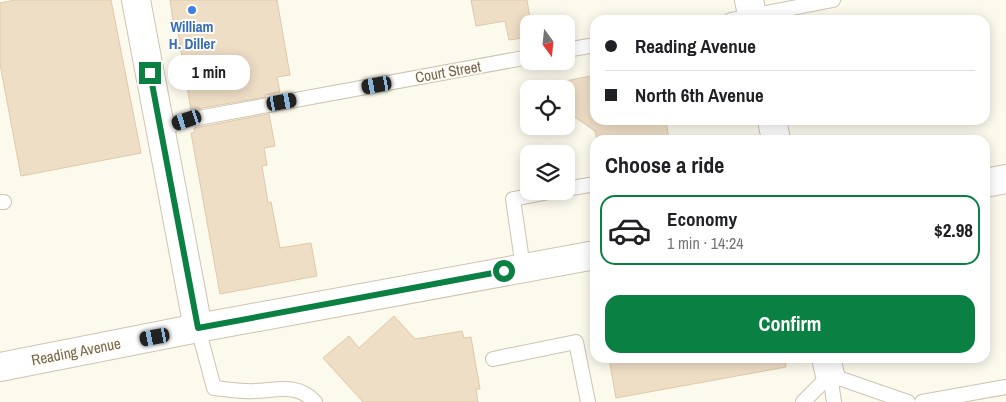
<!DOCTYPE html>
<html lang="en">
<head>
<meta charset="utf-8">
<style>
	body { margin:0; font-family:"Archivo Narrow",sans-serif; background:#f6f6f6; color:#202124; height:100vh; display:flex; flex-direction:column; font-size:19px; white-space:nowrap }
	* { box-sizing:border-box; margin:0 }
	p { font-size:16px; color:#757577 }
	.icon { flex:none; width:28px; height:28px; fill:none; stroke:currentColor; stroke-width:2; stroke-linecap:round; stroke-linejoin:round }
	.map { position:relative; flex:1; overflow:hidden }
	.side { position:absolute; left:590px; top:135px; width:400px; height:228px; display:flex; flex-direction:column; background:#fff; border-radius:15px; box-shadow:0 2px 12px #0003 }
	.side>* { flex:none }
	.banner { position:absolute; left:590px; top:15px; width:400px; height:110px; border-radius:15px; box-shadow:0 2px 12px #0003; display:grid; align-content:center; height:110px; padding:0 15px; background:#fff }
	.needle { width:32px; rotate:165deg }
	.controls { position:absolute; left:520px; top:15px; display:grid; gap:10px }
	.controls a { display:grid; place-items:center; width:55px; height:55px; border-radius:10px; background:#fff; box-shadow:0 2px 12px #0003; font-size:25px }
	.end { position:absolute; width:22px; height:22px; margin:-11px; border:6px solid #0b8043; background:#fff; box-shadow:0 0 0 2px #fff }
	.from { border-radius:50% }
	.bubble { position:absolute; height:35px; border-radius:15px; background:#fff; box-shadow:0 2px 12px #0003; font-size:16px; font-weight:700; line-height:35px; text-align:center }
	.car { position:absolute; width:15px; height:30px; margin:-15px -8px; border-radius:6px; box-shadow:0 0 4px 1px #0007; background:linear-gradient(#222 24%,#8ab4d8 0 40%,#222 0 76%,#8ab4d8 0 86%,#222 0) }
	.banner b { display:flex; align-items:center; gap:18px; height:48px; font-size:19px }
	.banner b+b { border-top:1px solid #e0e0e0 }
	.banner i { width:12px; height:12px; background:#202124 }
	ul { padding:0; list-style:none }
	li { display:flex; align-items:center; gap:15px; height:70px; margin:0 10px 8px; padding:0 5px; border:2px solid transparent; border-radius:15px }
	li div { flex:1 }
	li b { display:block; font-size:19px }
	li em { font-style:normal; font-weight:700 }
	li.active { border-color:#0b8043 }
	li>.icon { width:45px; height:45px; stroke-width:1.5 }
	h2 { padding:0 15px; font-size:22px; line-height:60px }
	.button { display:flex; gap:10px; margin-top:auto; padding:10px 15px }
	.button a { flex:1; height:58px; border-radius:15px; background:#0b8043; color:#fff; font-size:20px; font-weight:700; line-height:58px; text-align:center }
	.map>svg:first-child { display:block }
</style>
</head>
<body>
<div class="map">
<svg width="1006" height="402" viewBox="0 0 1006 402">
	<rect width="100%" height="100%" fill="#fcf9ed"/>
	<g fill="#efdec6" stroke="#e0c8a8">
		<polygon points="15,0 111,0 141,153 21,176 0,64 0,3"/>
		<polygon points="170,0 277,0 290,75 277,77 280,92 265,95 265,97 191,110 177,27 174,28"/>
		<polygon points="471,0 527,0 531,24 529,24 529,37 509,40 505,21 476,26"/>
		<polygon points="595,75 595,120 666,120 669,140 629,140 628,136 597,140 595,130 595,131 566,111 566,81"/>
		<polygon points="269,114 275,146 264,148 267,165 262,166 268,203 271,202 280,248 311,243 317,276 220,294 191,133 195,132 194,128"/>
		<polygon points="394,316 415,339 462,331 464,338 471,337 480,389 476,389 478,402 363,402 323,358 349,336 359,348"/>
		<polygon points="609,358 785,358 786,367 616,398"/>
	</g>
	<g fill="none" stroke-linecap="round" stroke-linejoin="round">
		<g stroke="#cec4b2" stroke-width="16">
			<g id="lane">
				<polyline points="731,20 833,0"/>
				<polyline points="566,50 595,45"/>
				<polyline points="161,128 187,120 529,57"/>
				<polyline points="566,189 595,184"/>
				<polyline points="0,202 4,202"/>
				<polyline points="523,268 513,199 554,191"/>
				<path d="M198 328 214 388C225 389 236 391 246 391 271 393 295 380 315 402"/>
				<polyline points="493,359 576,342 588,402"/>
				<polyline points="830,375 908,402"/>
				<polyline points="830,375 834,402"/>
				<polyline points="803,402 830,375"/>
				<polyline points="922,402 1006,387"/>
			</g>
		</g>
		<g stroke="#cec4b2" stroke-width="30">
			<g id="street">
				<polyline points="136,0 198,328"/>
				<polyline points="749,0 753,20"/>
				<polyline points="772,120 776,140"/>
				<polyline points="826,358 830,375"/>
			</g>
		</g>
		<g stroke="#d0c4b0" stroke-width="30">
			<g id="secondary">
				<polyline points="985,183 1006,179"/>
				<polyline points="0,367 198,328 595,255"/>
			</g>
		</g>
		<use href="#lane" stroke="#fff" stroke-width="14"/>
		<use href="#street" stroke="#fff" stroke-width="28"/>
		<use href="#secondary" stroke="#fff" stroke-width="28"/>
	</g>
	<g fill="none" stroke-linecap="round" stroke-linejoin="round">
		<polyline stroke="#0b8043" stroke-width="6" points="150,73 198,328 504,271"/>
	</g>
	<circle fill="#3f7fe0" stroke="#fefcf3" stroke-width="2" cx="192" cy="10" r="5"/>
	<g text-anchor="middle" stroke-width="4" stroke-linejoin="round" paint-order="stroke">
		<g font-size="15" font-weight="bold" fill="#366cbe" stroke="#fefcf3">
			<text x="192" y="32">William<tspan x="192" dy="17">H. Diller</tspan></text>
		</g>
		<g font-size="15" fill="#766550" stroke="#fefcf3">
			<text transform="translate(448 72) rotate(-10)" y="5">Court Street</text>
			<text transform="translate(76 352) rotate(-11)" y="5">Reading Avenue</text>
		</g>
	</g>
</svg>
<div class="controls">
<a><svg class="needle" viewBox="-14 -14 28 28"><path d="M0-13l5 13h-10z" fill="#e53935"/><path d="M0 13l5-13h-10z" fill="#757577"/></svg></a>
<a><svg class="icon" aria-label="locate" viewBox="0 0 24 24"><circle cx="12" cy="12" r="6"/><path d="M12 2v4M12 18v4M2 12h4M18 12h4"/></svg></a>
<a><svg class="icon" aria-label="layers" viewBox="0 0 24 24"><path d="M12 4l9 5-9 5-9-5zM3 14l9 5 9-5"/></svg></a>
</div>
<i class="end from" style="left:504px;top:271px"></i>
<i class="end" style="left:150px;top:73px"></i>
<div class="bubble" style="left:168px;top:55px;width:82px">1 min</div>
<i class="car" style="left:377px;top:85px;rotate:260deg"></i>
<i class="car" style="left:282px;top:102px;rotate:80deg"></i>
<i class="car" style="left:187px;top:120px;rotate:252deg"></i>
<i class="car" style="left:155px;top:337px;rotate:259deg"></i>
<div class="banner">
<b><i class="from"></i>Reading Avenue</b>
<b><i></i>North 6th Avenue</b>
</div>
<section class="side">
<h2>Choose a ride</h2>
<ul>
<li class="active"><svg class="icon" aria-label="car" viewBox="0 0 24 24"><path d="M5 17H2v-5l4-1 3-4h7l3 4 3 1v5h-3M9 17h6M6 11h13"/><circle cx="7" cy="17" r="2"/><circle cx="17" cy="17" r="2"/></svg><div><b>Economy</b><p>1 min · 14:24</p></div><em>$2.98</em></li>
</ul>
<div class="button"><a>Confirm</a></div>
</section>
</div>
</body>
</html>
